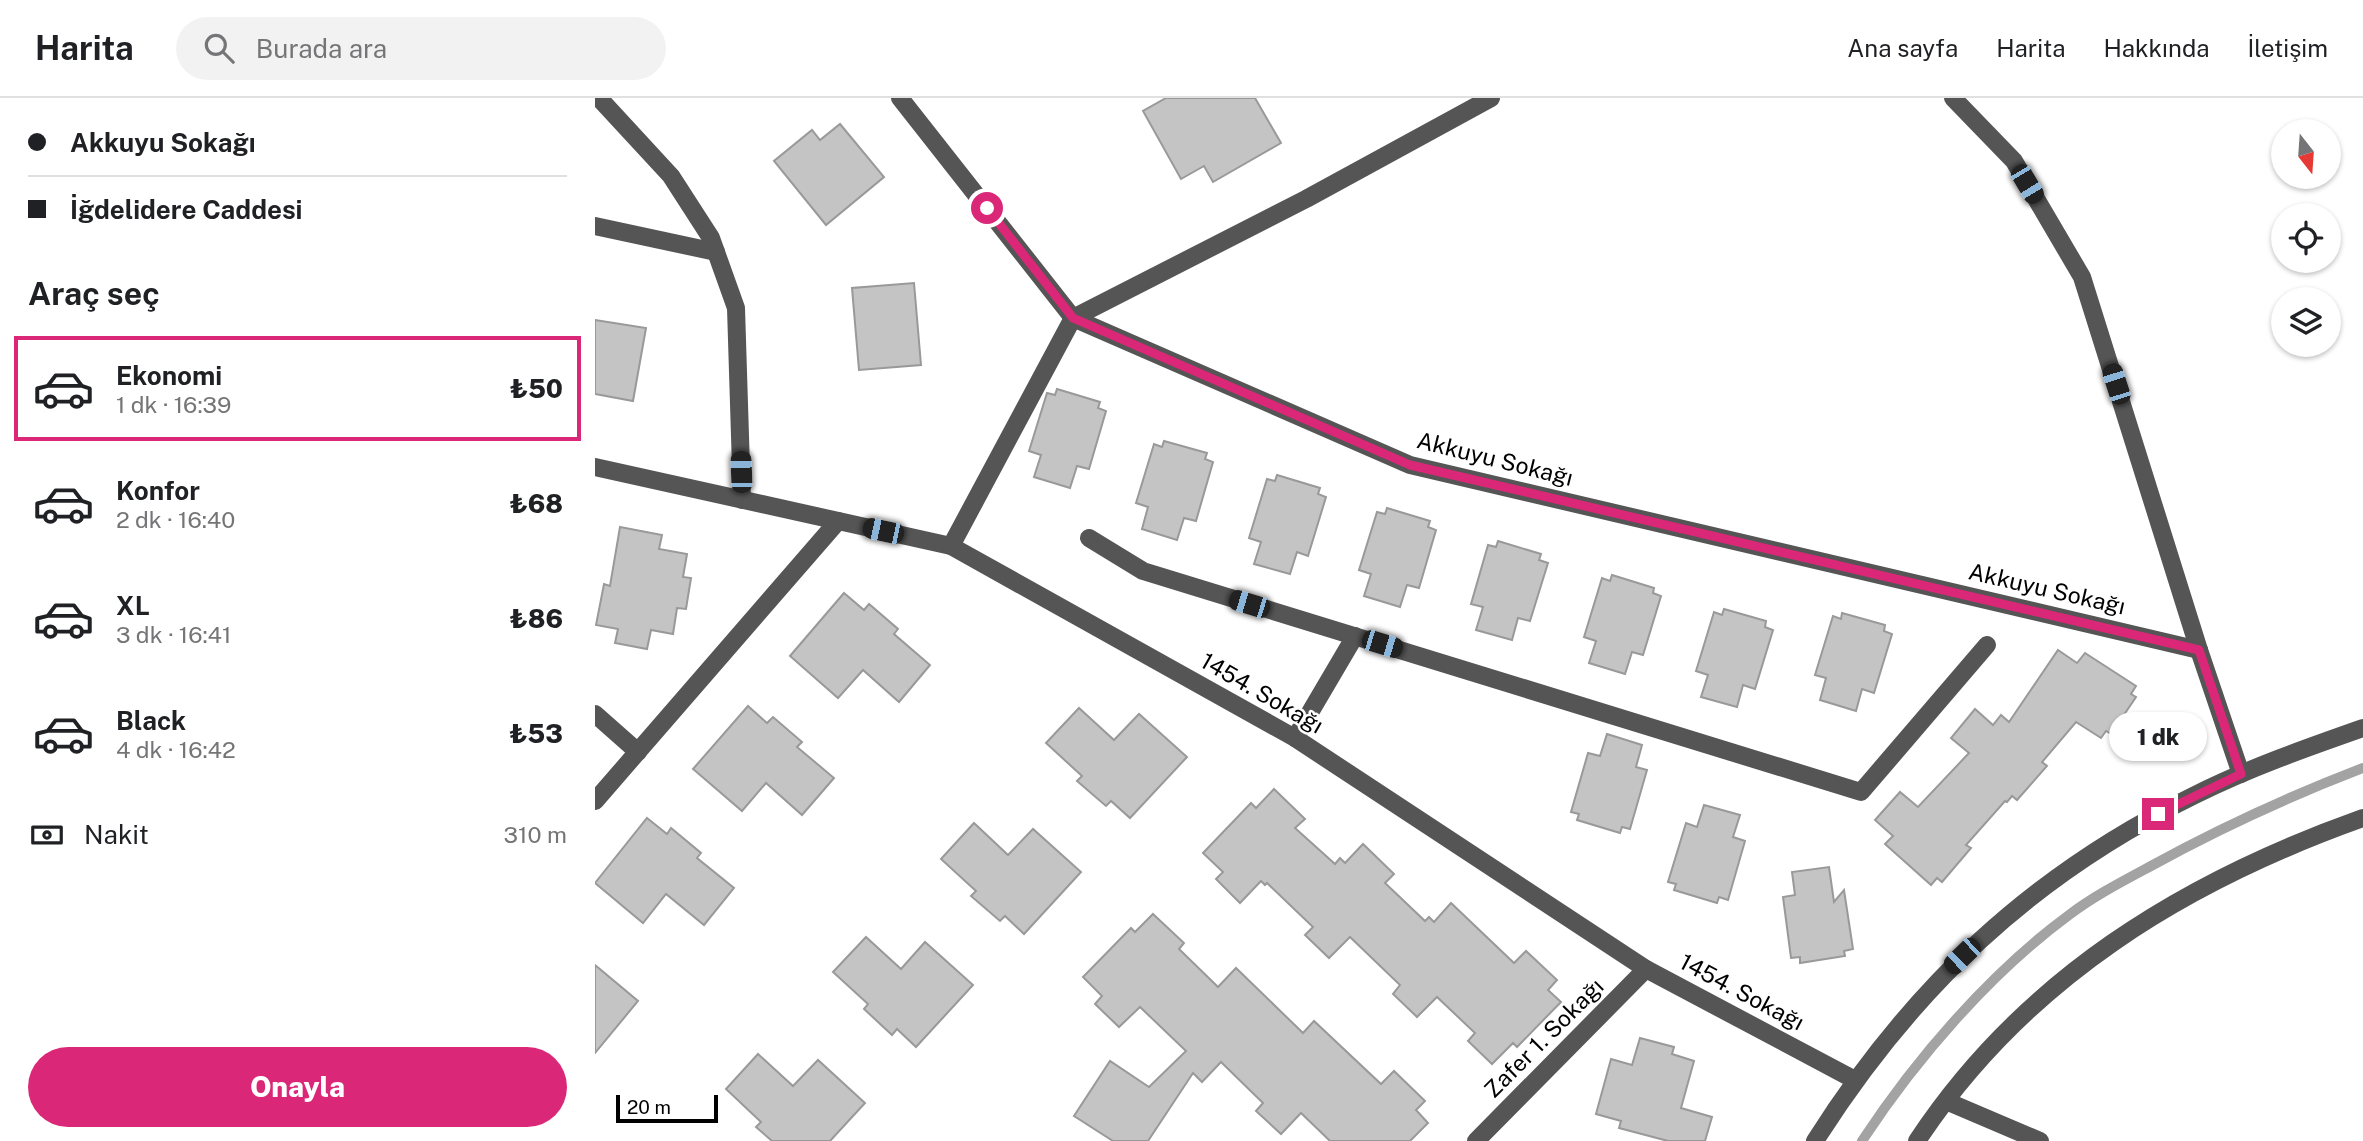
<!DOCTYPE html>
<html lang="tr">
<head>
<meta charset="utf-8">
<style>
	body { margin:0; font-family:"Public Sans",sans-serif; background:#f2f2f2; color:#202124; height:100vh; display:flex; flex-direction:column; font-size:26px; white-space:nowrap }
	* { box-sizing:border-box; margin:0 }
	p { font-size:23px; color:#757577 }
	.icon { flex:none; width:38px; height:38px; fill:none; stroke:currentColor; stroke-width:2; stroke-linecap:round; stroke-linejoin:round }
	.map { position:relative; flex:1; overflow:hidden }
	.panel { display:flex; flex-direction:column; background:#fff; width:595px }
	.panel>* { flex:none }
	.top-card { display:grid; align-content:center; height:154px; padding:0 28px; background:#fff }
	.needle { width:46px; rotate:163deg }
	.buttons { position:absolute; left:1676px; top:21px; display:grid; gap:14px }
	.buttons a { display:grid; place-items:center; width:70px; height:70px; border-radius:50%; background:#fff; box-shadow:0 2px 5px #0004; font-size:35px }
	.scale { position:absolute; left:21px; bottom:18px; width:102px; box-sizing:border-box; padding-left:7px; border:4px solid #000; border-top:0; font-size:19px; line-height:24px; white-space:nowrap; color:#000; -webkit-text-stroke:5px #fff; paint-order:stroke }
	.end { position:absolute; width:32px; height:32px; margin:-16px; border:9px solid #db2777; background:#fff; box-shadow:0 0 0 4px #fff }
	.from { border-radius:50% }
	.bubble { position:absolute; height:49px; border-radius:24px; background:#fff; box-shadow:0 2px 5px #0004; font-size:23px; font-weight:800; line-height:49px; text-align:center }
	.car { position:absolute; width:21px; height:42px; margin:-21px -10px; border-radius:9px; box-shadow:0 0 5px 2px #0007; background:linear-gradient(#222 24%,#8ab4d8 0 40%,#222 0 76%,#8ab4d8 0 86%,#222 0) }
	.top-card b { display:flex; align-items:center; gap:24px; height:66px; font-size:26px }
	.top-card b+b { border-top:2px solid #e0e0e0 }
	.top-card i { width:18px; height:18px; background:#202124 }
	ul { padding:0; list-style:none }
	li { display:flex; align-items:center; gap:21px; height:105px; margin:0 14px 10px; padding:0 14px; border:4px solid transparent; border-radius:0px }
	li div { flex:1 }
	li b { display:block; font-size:26px }
	li em { font-style:normal; font-weight:800 }
	li.active { border-color:#db2777 }
	li>.icon { width:63px; height:63px; stroke-width:1.5 }
	h2 { padding:0 28px; font-size:32px; line-height:84px }
	.pay { display:flex; align-items:center; gap:18px; height:77px; padding:0 28px; font-size:26px }
	.pay p { margin-inline-start:auto }
	.action { display:flex; gap:14px; margin-top:auto; padding:14px 28px }
	.action a { flex:1; height:80px; border-radius:42px; background:#db2777; color:#fff; font-size:28px; font-weight:800; line-height:80px; text-align:center }
	header { display:flex; align-items:center; gap:42px; box-sizing:border-box; height:98px; padding:0 35px; background:#fff; border-bottom:2px solid #e0e0e0 }
	header strong { font-size:33px }
	nav { display:flex; gap:38px; margin-inline-start:auto; font-size:24px }
	.search { width:490px; height:63px; background:#f2f2f2; display:flex; align-items:center; gap:18px; box-sizing:border-box; padding:0 24px; border-radius:38px; color:#757577; font-size:26px }
	main { display:flex; flex:1; min-height:0 }
	.map>svg:first-child { display:block }
</style>
</head>
<body>
<header>
<strong>Harita</strong>
<div class="search"><svg class="icon" aria-label="search" viewBox="0 0 24 24"><circle cx="10" cy="10" r="6"/><path d="M15 15l6 6"/></svg>Burada ara</div>
<nav><a>Ana sayfa</a><a>Harita</a><a>Hakkında</a><a>İletişim</a></nav>
</header>
<main>
<section class="panel">
<div class="top-card">
<b><i class="from"></i>Akkuyu Sokağı</b>
<b><i></i>İğdelidere Caddesi</b>
</div>
<h2>Araç seç</h2>
<ul>
<li class="active"><svg class="icon" aria-label="car" viewBox="0 0 24 24"><path d="M5 17H2v-5l4-1 3-4h7l3 4 3 1v5h-3M9 17h6M6 11h13"/><circle cx="7" cy="17" r="2"/><circle cx="17" cy="17" r="2"/></svg><div><b>Ekonomi</b><p>1 dk · 16:39</p></div><em>₺50</em></li>
<li><svg class="icon" aria-label="car" viewBox="0 0 24 24"><path d="M5 17H2v-5l4-1 3-4h7l3 4 3 1v5h-3M9 17h6M6 11h13"/><circle cx="7" cy="17" r="2"/><circle cx="17" cy="17" r="2"/></svg><div><b>Konfor</b><p>2 dk · 16:40</p></div><em>₺68</em></li>
<li><svg class="icon" aria-label="car" viewBox="0 0 24 24"><path d="M5 17H2v-5l4-1 3-4h7l3 4 3 1v5h-3M9 17h6M6 11h13"/><circle cx="7" cy="17" r="2"/><circle cx="17" cy="17" r="2"/></svg><div><b>XL</b><p>3 dk · 16:41</p></div><em>₺86</em></li>
<li><svg class="icon" aria-label="car" viewBox="0 0 24 24"><path d="M5 17H2v-5l4-1 3-4h7l3 4 3 1v5h-3M9 17h6M6 11h13"/><circle cx="7" cy="17" r="2"/><circle cx="17" cy="17" r="2"/></svg><div><b>Black</b><p>4 dk · 16:42</p></div><em>₺53</em></li>
</ul>
<div class="pay"><svg class="icon" aria-label="cash" viewBox="0 0 24 24"><path d="M3 7h18v10H3z"/><circle cx="12" cy="12" r="2"/></svg>Nakit<p>310 m</p></div>
<div class="action"><a>Onayla</a></div>
</section>
<div class="map">
<svg width="1768" height="1043" viewBox="0 0 1768 1043">
	<rect width="100%" height="100%" fill="#fff"/>
	<g fill="none" stroke-linecap="round" stroke-linejoin="round">
		<path stroke="#a3a3a3" stroke-width="10" d="M1267 1043C1321 961 1395 875 1474 817 1499 798 1528 783 1556 768 1625 730 1695 698 1768 670"/>
	</g>
	<g fill="#c4c4c4" stroke="#999" stroke-width="2">
		<polygon points="571,0 660,0 686,45 618,84 609,68 586,81 548,13"/>
		<polygon points="245,26 289,79 231,127 179,63 217,32 225,42"/>
		<polygon points="319,185 326,267 264,272 257,190"/>
		<polygon points="0,222 51,230 38,303 0,296"/>
		<polygon points="462,291 505,304 503,310 511,313 494,371 482,368 475,390 439,379 446,357 434,353 452,295 460,297"/>
		<polygon points="569,343 612,355 610,361 618,364 601,423 589,420 582,442 547,431 553,409 541,405 559,346 567,349"/>
		<polygon points="682,377 725,390 723,396 731,399 713,458 702,454 695,476 659,466 666,444 654,440 672,381 680,383"/>
		<polygon points="792,410 835,423 833,429 841,432 824,490 812,487 805,509 769,498 776,476 764,472 782,414 790,416"/>
		<polygon points="25,429 67,437 64,451 92,456 88,479 96,480 91,511 82,510 78,536 56,532 52,551 20,545 23,531 1,527 9,486 15,488"/>
		<polygon points="903,443 946,456 944,462 953,465 935,523 923,520 917,542 881,532 888,509 876,506 893,447 901,449"/>
		<polygon points="1017,477 1059,490 1058,495 1066,498 1048,557 1037,554 1030,576 994,565 1001,543 989,539 1007,480 1015,483"/>
		<polygon points="249,495 269,512 274,506 303,531 299,536 335,567 304,604 268,572 243,600 195,558"/>
		<polygon points="1129,511 1171,523 1170,529 1178,532 1160,591 1148,587 1142,609 1106,599 1113,577 1101,573 1119,514 1127,517"/>
		<polygon points="1247,515 1290,527 1289,533 1297,536 1279,595 1267,591 1261,613 1225,602 1231,580 1220,577 1238,518 1246,521"/>
		<polygon points="1463,552 1482,565 1490,555 1541,588 1536,596 1541,599 1516,636 1511,633 1506,640 1481,624 1447,664 1452,668 1422,702 1417,698 1412,704 1410,703 1371,747 1376,750 1347,784 1342,780 1336,787 1290,746 1298,738 1280,722 1305,694 1323,709 1374,655 1356,640 1380,611 1398,627 1406,617 1414,624"/>
		<polygon points="153,608 172,625 178,619 207,644 202,649 239,680 207,717 171,685 147,713 98,671"/>
		<polygon points="484,610 519,642 544,616 592,659 535,720 516,703 511,708 482,683 487,678 451,645"/>
		<polygon points="1012,636 1047,647 1041,669 1052,672 1035,731 1027,729 1025,735 982,722 984,716 976,714 993,655 1005,658"/>
		<polygon points="679,691 710,721 700,730 740,766 745,760 750,765 768,746 799,776 790,785 830,823 834,819 839,824 856,805 919,865 931,853 962,882 953,892 966,904 922,949 918,945 897,966 873,943 880,935 842,899 822,919 798,896 805,887 755,839 734,860 710,837 718,829 672,785 670,787 666,783 645,805 621,781 628,774 608,755 656,705 661,710"/>
		<polygon points="1109,707 1145,717 1138,739 1150,743 1133,802 1124,799 1122,805 1079,792 1081,786 1073,784 1091,725 1102,729"/>
		<polygon points="52,720 72,736 76,730 106,755 102,760 139,790 109,827 71,796 48,825 0,785"/>
		<polygon points="379,725 413,757 438,731 486,774 429,836 410,818 405,823 376,798 381,793 346,761"/>
		<polygon points="1234,769 1239,804 1249,792 1258,851 1249,853 1250,858 1205,865 1205,859 1196,860 1188,799 1200,797 1197,774"/>
		<polygon points="558,816 589,845 584,851 623,889 641,870 708,935 719,923 786,986 799,973 830,1003 821,1012 833,1025 815,1043 735,1043 706,1015 686,1036 661,1013 668,1005 626,964 607,984 598,975 553,1043 518,1043 479,1018 515,963 554,989 591,953 545,909 524,929 500,906 507,898 488,879 536,830 540,834"/>
		<polygon points="271,839 306,871 330,844 378,887 321,949 302,931 297,937 269,911 273,906 238,874"/>
		<polygon points="0,867 43,903 0,955"/>
		<polygon points="1045,940 1079,949 1077,956 1099,963 1086,1010 1117,1019 1110,1043 1073,1043 1024,1030 1026,1023 1001,1016 1016,961 1037,967"/>
		<polygon points="163,956 198,988 223,962 270,1005 235,1043 177,1043 161,1029 166,1024 131,991"/>
	</g>
	<g fill="none" stroke-linecap="round" stroke-linejoin="round">
		<g stroke="#555" stroke-width="18">
			<polyline points="4,0 76,78 116,140 141,210 147,402"/>
			<polyline points="305,0 478,220 815,367 1604,552"/>
			<polyline points="1358,0 1419,63 1487,179 1604,552 1646,676"/>
			<polyline points="0,128 121,154"/>
			<polyline points="0,369 356,448 700,640 1051,871 1260,982"/>
			<polyline points="494,440 548,473 1266,694 1392,547"/>
			<polyline points="356,448 478,220 711,101 896,0"/>
			<polyline points="0,616 43,654"/>
			<polyline points="700,640 760,538"/>
			<polyline points="0,703 243,423"/>
			<polyline points="1351,1003 1445,1043"/>
			<polyline points="881,1043 1051,871"/>
			<path d="M1220 1043C1317 890 1436 777 1600 697 1654 670 1711 650 1768 630"/>
			<path d="M1322 1043C1429 881 1588 784 1768 720"/>
		</g>
	</g>
	<g fill="none" stroke-linecap="round" stroke-linejoin="round">
		<polyline stroke="#db2777" stroke-width="9" points="392,110 478,220 815,367 1604,552 1646,676 1563,716"/>
	</g>
	<g text-anchor="middle" stroke-width="5" stroke-linejoin="round" paint-order="stroke">
		<g font-size="23" fill="#000" stroke="#fff">
			<text transform="translate(900 361) rotate(14)" y="8">Akkuyu Sokağı</text>
			<text transform="translate(1452 491) rotate(13)" y="8">Akkuyu Sokağı</text>
			<text transform="translate(667 595) rotate(30)" y="8">1454. Sokağı</text>
			<text transform="translate(1147 894) rotate(28)" y="8">1454. Sokağı</text>
			<text transform="translate(949 940) rotate(-45)" y="8">Zafer 1. Sokağı</text>
		</g>
	</g>
</svg>
<div class="buttons">
<a><svg class="needle" viewBox="-14 -14 28 28"><path d="M0-13l5 13h-10z" fill="#e53935"/><path d="M0 13l5-13h-10z" fill="#757577"/></svg></a>
<a><svg class="icon" aria-label="locate" viewBox="0 0 24 24"><circle cx="12" cy="12" r="6"/><path d="M12 2v4M12 18v4M2 12h4M18 12h4"/></svg></a>
<a><svg class="icon" aria-label="layers" viewBox="0 0 24 24"><path d="M12 4l9 5-9 5-9-5zM3 14l9 5 9-5"/></svg></a>
</div>
<div class="scale">20 m</div>
<i class="end from" style="left:392px;top:110px"></i>
<i class="end" style="left:1563px;top:716px"></i>
<div class="bubble" style="left:1514px;top:614px;width:98px">1 dk</div>
<i class="car" style="left:1432px;top:86px;rotate:149deg"></i>
<i class="car" style="left:1521px;top:286px;rotate:342deg"></i>
<i class="car" style="left:146px;top:374px;rotate:358deg"></i>
<i class="car" style="left:288px;top:433px;rotate:282deg"></i>
<i class="car" style="left:654px;top:506px;rotate:287deg"></i>
<i class="car" style="left:787px;top:546px;rotate:107deg"></i>
<i class="car" style="left:1367px;top:858px;rotate:226deg"></i>
</div>
</main>
</body>
</html>
